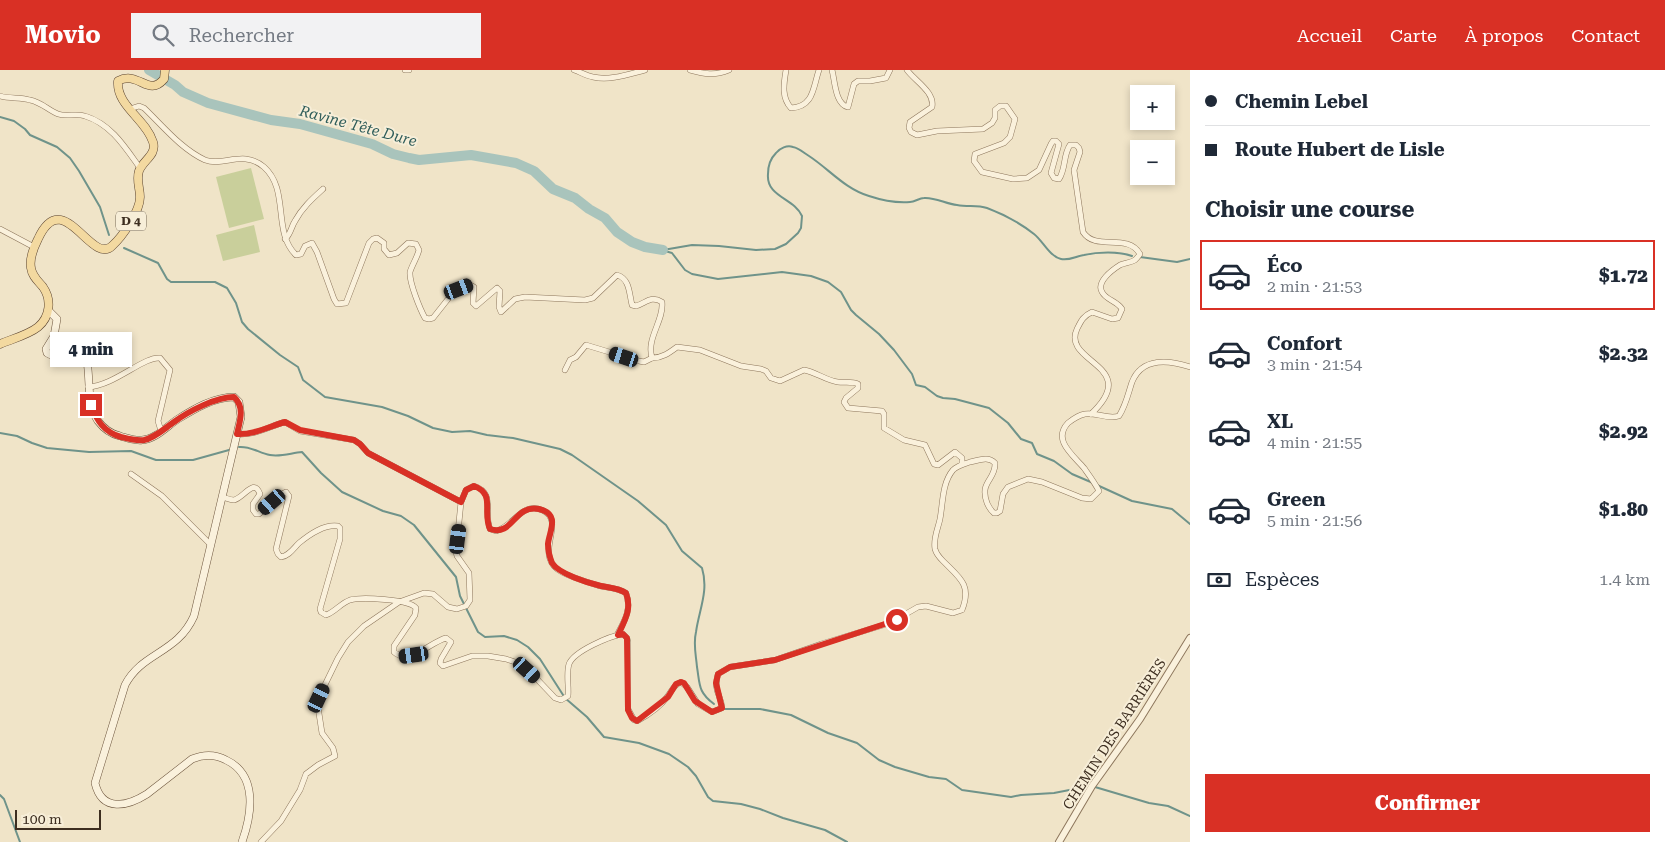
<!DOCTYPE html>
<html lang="fr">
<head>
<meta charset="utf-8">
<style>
	body { margin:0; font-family:"Roboto Serif",serif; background:#f2f2f3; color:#1f2937; height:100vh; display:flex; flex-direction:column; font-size:19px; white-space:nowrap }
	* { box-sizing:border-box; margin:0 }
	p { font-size:16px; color:#747a83 }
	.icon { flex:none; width:28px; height:28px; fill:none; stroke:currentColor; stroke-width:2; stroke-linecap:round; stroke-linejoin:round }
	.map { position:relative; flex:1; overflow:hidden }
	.panel { display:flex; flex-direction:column; background:#fff; width:475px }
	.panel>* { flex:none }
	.banner { display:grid; align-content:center; height:110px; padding:0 15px; background:#fff }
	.buttons { position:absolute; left:1130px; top:15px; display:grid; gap:10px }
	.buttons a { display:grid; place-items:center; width:45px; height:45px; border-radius:0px; background:#fff; box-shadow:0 2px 8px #0003; font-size:25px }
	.scale { position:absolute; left:15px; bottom:12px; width:86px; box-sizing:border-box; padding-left:5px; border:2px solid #3d2e20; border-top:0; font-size:14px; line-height:18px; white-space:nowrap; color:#3d2e20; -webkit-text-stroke:4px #f7eed8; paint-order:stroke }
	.end { position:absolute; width:22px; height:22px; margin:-11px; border:6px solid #d93025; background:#fff; box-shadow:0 0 0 2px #fff }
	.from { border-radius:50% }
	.bubble { position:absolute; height:35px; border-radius:0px; background:#fff; box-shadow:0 2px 8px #0003; font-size:16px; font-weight:800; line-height:35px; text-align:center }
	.car { position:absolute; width:15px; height:30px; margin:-15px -8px; border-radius:6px; box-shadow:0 0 4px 1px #0007; background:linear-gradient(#222 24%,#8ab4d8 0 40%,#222 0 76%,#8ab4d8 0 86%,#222 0) }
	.banner b { display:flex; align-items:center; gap:18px; height:48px; font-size:19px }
	.banner b+b { border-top:1px solid #e0e1e3 }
	.banner i { width:12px; height:12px; background:#1f2937 }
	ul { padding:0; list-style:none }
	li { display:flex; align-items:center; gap:15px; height:70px; margin:0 10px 8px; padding:0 5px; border:2px solid transparent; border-radius:0px }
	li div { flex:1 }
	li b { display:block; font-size:19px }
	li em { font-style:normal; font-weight:800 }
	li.on { border-color:#d93025 }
	li>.icon { width:45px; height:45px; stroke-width:1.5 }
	h2 { padding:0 15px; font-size:22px; line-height:60px }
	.pay { display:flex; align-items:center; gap:12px; height:55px; padding:0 15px; font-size:19px }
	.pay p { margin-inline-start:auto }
	.action { display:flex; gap:10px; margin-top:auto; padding:10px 15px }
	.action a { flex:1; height:58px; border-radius:0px; background:#d93025; color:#fff; font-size:20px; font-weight:800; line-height:58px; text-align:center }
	header { display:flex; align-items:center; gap:30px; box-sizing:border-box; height:70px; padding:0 25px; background:#d93025; color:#fff }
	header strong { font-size:24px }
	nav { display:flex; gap:28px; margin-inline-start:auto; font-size:18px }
	.search { width:350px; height:45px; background:#f2f2f3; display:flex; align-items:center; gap:12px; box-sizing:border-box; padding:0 18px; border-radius:0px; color:#747a83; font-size:19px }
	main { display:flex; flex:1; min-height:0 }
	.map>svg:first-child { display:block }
</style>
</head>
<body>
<header>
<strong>Movio</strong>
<div class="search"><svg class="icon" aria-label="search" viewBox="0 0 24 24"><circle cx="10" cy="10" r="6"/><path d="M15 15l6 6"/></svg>Rechercher</div>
<nav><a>Accueil</a><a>Carte</a><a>À propos</a><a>Contact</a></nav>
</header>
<main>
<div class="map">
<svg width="1190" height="772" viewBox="0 0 1190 772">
	<rect width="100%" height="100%" fill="#f0e4c8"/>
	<g fill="#c9cf9b">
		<polygon points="251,98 264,149 229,158 216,107"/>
		<polygon points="254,155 260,182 223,191 216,165"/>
	</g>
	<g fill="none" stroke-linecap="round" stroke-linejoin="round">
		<g stroke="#6f938a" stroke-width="2">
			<polyline points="0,47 14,51 25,59 30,65 57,77 70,88 79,101 100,137 109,165"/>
			<path d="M124 178 158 193 167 209 171 212H215L227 218 236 233 242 252 248 259 280 285 298 297 303 310 325 327 382 337 408 346 433 358 452 362 470 361 487 365 513 368 560 379 572 385 638 431 666 455 682 481 702 498C709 521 699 540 696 562 693 574 696 585 697 597 700 615 698 622 714 634"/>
			<path d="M663 180 692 175 719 176 756 180 775 179 786 174 798 163 801 158 802 146C794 128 766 127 768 104 768 96 771 88 776 83 780 78 787 75 793 77 799 78 804 83 809 86 829 99 845 119 869 126 881 130 897 133 910 132 915 132 919 128 924 128 935 127 946 134 957 135 968 137 977 135 987 138 1003 144 1020 153 1034 164 1043 171 1049 186 1061 189 1069 191 1076 186 1084 185 1097 182 1119 181 1132 186"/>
			<polyline points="665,181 672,183 685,200 692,204 718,209 782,202 811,206 828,212 841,222 851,240 856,245 879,264 894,280 912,304 916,315 925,317 937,326 943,328 955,329 989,338 1008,353 1021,369 1032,373 1037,384 1054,391 1072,404 1093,413"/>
			<polyline points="1140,187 1177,192 1190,189"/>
			<polyline points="0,363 17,366 32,373 47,378 89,382 131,381 156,390 193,390 229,380"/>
			<path d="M239 377C251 376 259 383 270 385 281 387 291 383 302 382L321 403 342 422 383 441 401 446 414 455 456 507 460 526 478 562 485 567 504 566 517 570 528 577 540 589 565 628 587 647 604 667 639 673 669 684 688 697 696 706 708 727 713 731 741 734 760 739 783 748 825 760 847 772"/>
			<polyline points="1097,415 1132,431 1172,439 1190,454"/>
			<polyline points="725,639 760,639 791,645 828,663 857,673 879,690 895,697 929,707 946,709 962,720 1011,727 1021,725 1054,723 1090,716"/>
			<polyline points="1095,717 1149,733 1168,736 1190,746"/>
			<polyline points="0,725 4,729 20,772"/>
		</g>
		<polyline stroke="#a9c4bc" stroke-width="10" points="149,0 175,15 183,22 208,33 271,50 300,54 372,74 393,84 409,88 419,90 471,85 516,93 534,101 553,119 575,128 589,139 605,148 617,162 632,172 645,177 663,180"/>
		<g stroke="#8d765c" stroke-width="6">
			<g id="minor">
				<polyline points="405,0 409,0"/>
				<path d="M574 0C580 2 587 6 593 7 610 11 629 4 645 0"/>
				<path d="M690 0C704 4 715 6 729 0"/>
				<path d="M786 0C784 13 781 27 791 38 814 37 813 17 819 0"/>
				<path d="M832 0C835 11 835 34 848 37L854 14 858 11H870L886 8 890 0"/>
				<path d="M907 0C915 11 935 22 932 37L910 52 909 58 911 62 917 65 937 61 983 59 992 53 995 48V40L1000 36H1006L1015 49 1010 67 1004 73 975 84 974 91 982 102 1013 109 1027 108 1039 100 1051 74 1053 71H1056L1059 74 1051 103 1054 108 1059 109C1066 99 1063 85 1070 75H1076L1079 78 1080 82 1074 100 1083 162C1096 182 1127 162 1140 184 1139 186 1136 189 1135 190 1130 193 1124 193 1120 195 1112 200 1096 212 1102 222 1106 230 1117 231 1122 239L1118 248 1112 249 1092 242C1083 246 1081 251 1077 259 1061 293 1143 295 1091 344"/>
				<path d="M0 26C10 29 20 27 30 30 41 32 48 40 58 44 66 47 76 43 85 46 111 54 125 77 140 98"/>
				<path d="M130 39 139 36 144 38C162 55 181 79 205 90 224 97 243 79 264 97 290 120 272 162 296 185L301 184 305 176 312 173 317 182 334 229 337 234 346 233 369 173 373 169 377 168 384 173V179L389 185 397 183 408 173 416 174 419 180C417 188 412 195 410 202 409 212 420 239 425 248L429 249 433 248 452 224 470 215 474 217 473 233 476 236 497 218 500 221 499 237 501 242 515 229 525 227 585 230 593 228 617 205C630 209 629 223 632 235L636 236C646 233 651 225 662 232 664 251 646 268 652 288 662 288 669 283 677 277L700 280 741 296 761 299 766 301 771 308 780 311 804 300C816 302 827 311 838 312 845 313 851 311 858 314V318L846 328 844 332 848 338 882 341 884 344V358L904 370 925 375 934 394 938 395 955 382 962 388V394"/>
				<polyline points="0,159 34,177"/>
				<path d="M285 169C291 164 291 157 295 151 302 138 312 129 323 119"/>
				<polyline points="565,300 570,290 576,287 586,275 639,291 644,292 652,288"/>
				<path d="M88 317C114 316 144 286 160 288L170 300 158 351 161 361"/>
				<path d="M237 364C254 366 270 356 285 352L300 361 354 370 360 374 368 383 461 432"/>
				<polyline points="131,404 162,426 211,475"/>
				<path d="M222 427C226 428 230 430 234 430 244 428 254 407 260 424L253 434V440L256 444H259L280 425 286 422 289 426 276 479 278 484 281 487C289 486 293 479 299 473 310 464 324 454 338 456L340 458V469L320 539 321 542 326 545C335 542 341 533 350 530 361 527 409 529 416 538L415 545 394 576V582C410 596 430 572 446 568L451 572 441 589 440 593 443 596 472 586H488L506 589 518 593 536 608 555 628 561 630 568 626C569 616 566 604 569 594 574 581 610 566 623 564L627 568 628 572V639L634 650 637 651C648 645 660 637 667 627 672 621 673 615 681 612L687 617 698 634 712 642 722 638C721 624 713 622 718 604L730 597 775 590 821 574 890 553 918 537 926 536 953 543 962 540C972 515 960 508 943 491 940 488 936 483 935 479 933 468 938 459 940 449 943 433 942 413 953 400 958 395 964 394 970 392 980 390 988 386 995 393 996 410 979 411 987 433 989 437 990 440 994 443H997L1000 441 1003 424 1008 417 1028 409 1042 412 1082 428 1091 429 1099 421C1095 413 1089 405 1084 398 1073 385 1052 370 1068 353 1073 349 1079 345 1085 344 1097 342 1108 350 1119 346 1126 335 1128 324 1132 312 1142 287 1169 290 1190 297"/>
				<path d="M261 772 281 751 300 720 306 704 318 695 335 686 333 678 322 663 318 637 319 627 338 588 348 572 364 556 399 532 424 523 433 524 448 537 457 539 466 536 470 530 469 503 457 486 456 482 461 432 466 420 474 416C496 423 483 442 490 459L496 461C513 457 522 431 542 440 567 451 535 481 557 499 566 506 590 513 600 516 610 518 618 518 626 523 632 539 625 550 617 565"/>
			</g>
		</g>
		<g stroke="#8d765c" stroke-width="8">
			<polyline id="tertiary" points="1059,772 1092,716 1140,649 1190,568"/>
		</g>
		<g stroke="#6f573f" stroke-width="8">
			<path id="secondary" d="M49 241 57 249 54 266 46 279 47 283 53 286C63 284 72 276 82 278 94 297 83 329 98 351 104 359 111 364 120 366 127 368 135 371 142 370 156 369 167 356 178 349 194 339 214 327 234 327L239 332 241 347 194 546C177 584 142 582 125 615L95 713C102 743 128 736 147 724L192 689C204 684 215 684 226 690 258 705 252 744 242 772"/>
		</g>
		<g stroke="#5b4430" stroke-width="9">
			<path id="primary" d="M0 274C12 269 28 265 38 257 50 247 52 230 43 217 38 211 32 206 31 198 29 188 34 177 38 169 63 114 91 196 112 176 123 166 140 141 140 127 140 118 136 110 139 101 143 90 157 85 153 72 146 49 116 36 118 11 139 0 148 28 164 9L165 0"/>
		</g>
		<use href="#minor" stroke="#faf1dc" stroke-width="5"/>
		<use href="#tertiary" stroke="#faf1dc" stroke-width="6"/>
		<use href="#secondary" stroke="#faf1dc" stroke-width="7"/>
		<use href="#primary" stroke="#f3d9a0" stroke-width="8"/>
	</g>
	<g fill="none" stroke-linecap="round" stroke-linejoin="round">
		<path stroke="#d93025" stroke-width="6" d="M91 335C97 351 104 362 121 367 129 369 136 371 144 370 155 368 165 358 174 352 189 341 216 327 234 327 245 337 240 351 237 364 254 365 270 356 285 352L300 360 354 370 360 374 368 383 461 432 466 420 474 416C496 424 482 442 490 459 513 467 514 434 539 439 561 444 549 462 548 474 548 480 550 488 552 493 559 504 588 513 601 516 610 518 618 518 626 523 632 539 625 550 618 565L623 564 627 568 628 640 632 648 637 651 668 627 676 614 681 612 684 613 695 631 712 642 722 638 716 613 718 604 730 597 775 590 897 550"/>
	</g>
	<g text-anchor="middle" stroke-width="4" stroke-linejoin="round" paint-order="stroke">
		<rect fill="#f7eed8" stroke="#756857" stroke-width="1" x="116" y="141.5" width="30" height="19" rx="4"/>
		<g font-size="12" font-weight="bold" fill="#3d2e20">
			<text x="131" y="155">D 4</text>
		</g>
		<g font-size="14" fill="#3d2e20" stroke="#f7eed8">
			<text transform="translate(1114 664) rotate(-57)" y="5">CHEMIN DES BARRIÈRES</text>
		</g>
		<g font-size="15" font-style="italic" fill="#2f5d5a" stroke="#f7eed8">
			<text transform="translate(358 56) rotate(15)" y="5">Ravine Tête Dure</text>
		</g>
	</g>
</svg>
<div class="buttons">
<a>+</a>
<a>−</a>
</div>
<div class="scale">100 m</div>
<i class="end from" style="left:897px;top:550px"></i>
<i class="end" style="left:91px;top:335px"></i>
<div class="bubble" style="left:50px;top:262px;width:82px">4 min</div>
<i class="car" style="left:459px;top:219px;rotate:69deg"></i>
<i class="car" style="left:624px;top:287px;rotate:288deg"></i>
<i class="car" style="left:272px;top:432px;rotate:229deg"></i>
<i class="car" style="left:458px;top:469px;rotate:7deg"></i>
<i class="car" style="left:414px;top:585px;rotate:262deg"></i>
<i class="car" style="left:527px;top:600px;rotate:132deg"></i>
<i class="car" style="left:319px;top:628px;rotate:25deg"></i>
</div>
<section class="panel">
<div class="banner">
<b><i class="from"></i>Chemin Lebel</b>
<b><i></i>Route Hubert de Lisle</b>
</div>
<h2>Choisir une course</h2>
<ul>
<li class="on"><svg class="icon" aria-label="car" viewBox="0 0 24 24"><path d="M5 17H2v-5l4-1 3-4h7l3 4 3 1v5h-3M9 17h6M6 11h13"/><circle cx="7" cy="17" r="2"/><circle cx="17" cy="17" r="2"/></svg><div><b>Éco</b><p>2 min · 21:53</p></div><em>$1.72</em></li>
<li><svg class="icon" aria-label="car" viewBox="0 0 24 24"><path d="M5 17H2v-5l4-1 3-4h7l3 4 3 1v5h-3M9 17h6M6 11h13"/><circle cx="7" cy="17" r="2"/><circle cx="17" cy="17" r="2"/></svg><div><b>Confort</b><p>3 min · 21:54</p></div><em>$2.32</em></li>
<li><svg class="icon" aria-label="car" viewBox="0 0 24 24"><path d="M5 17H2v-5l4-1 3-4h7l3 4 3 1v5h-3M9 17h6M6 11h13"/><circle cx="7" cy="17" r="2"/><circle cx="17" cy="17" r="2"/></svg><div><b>XL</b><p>4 min · 21:55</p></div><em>$2.92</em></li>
<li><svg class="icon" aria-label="car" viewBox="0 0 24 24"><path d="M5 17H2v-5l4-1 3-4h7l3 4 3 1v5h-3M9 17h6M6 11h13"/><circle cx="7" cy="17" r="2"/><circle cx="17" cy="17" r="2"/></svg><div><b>Green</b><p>5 min · 21:56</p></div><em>$1.80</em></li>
</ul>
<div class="pay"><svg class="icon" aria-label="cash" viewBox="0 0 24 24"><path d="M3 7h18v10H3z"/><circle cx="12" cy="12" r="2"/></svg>Espèces<p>1.4 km</p></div>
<div class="action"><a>Confirmer</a></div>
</section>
</main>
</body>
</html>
